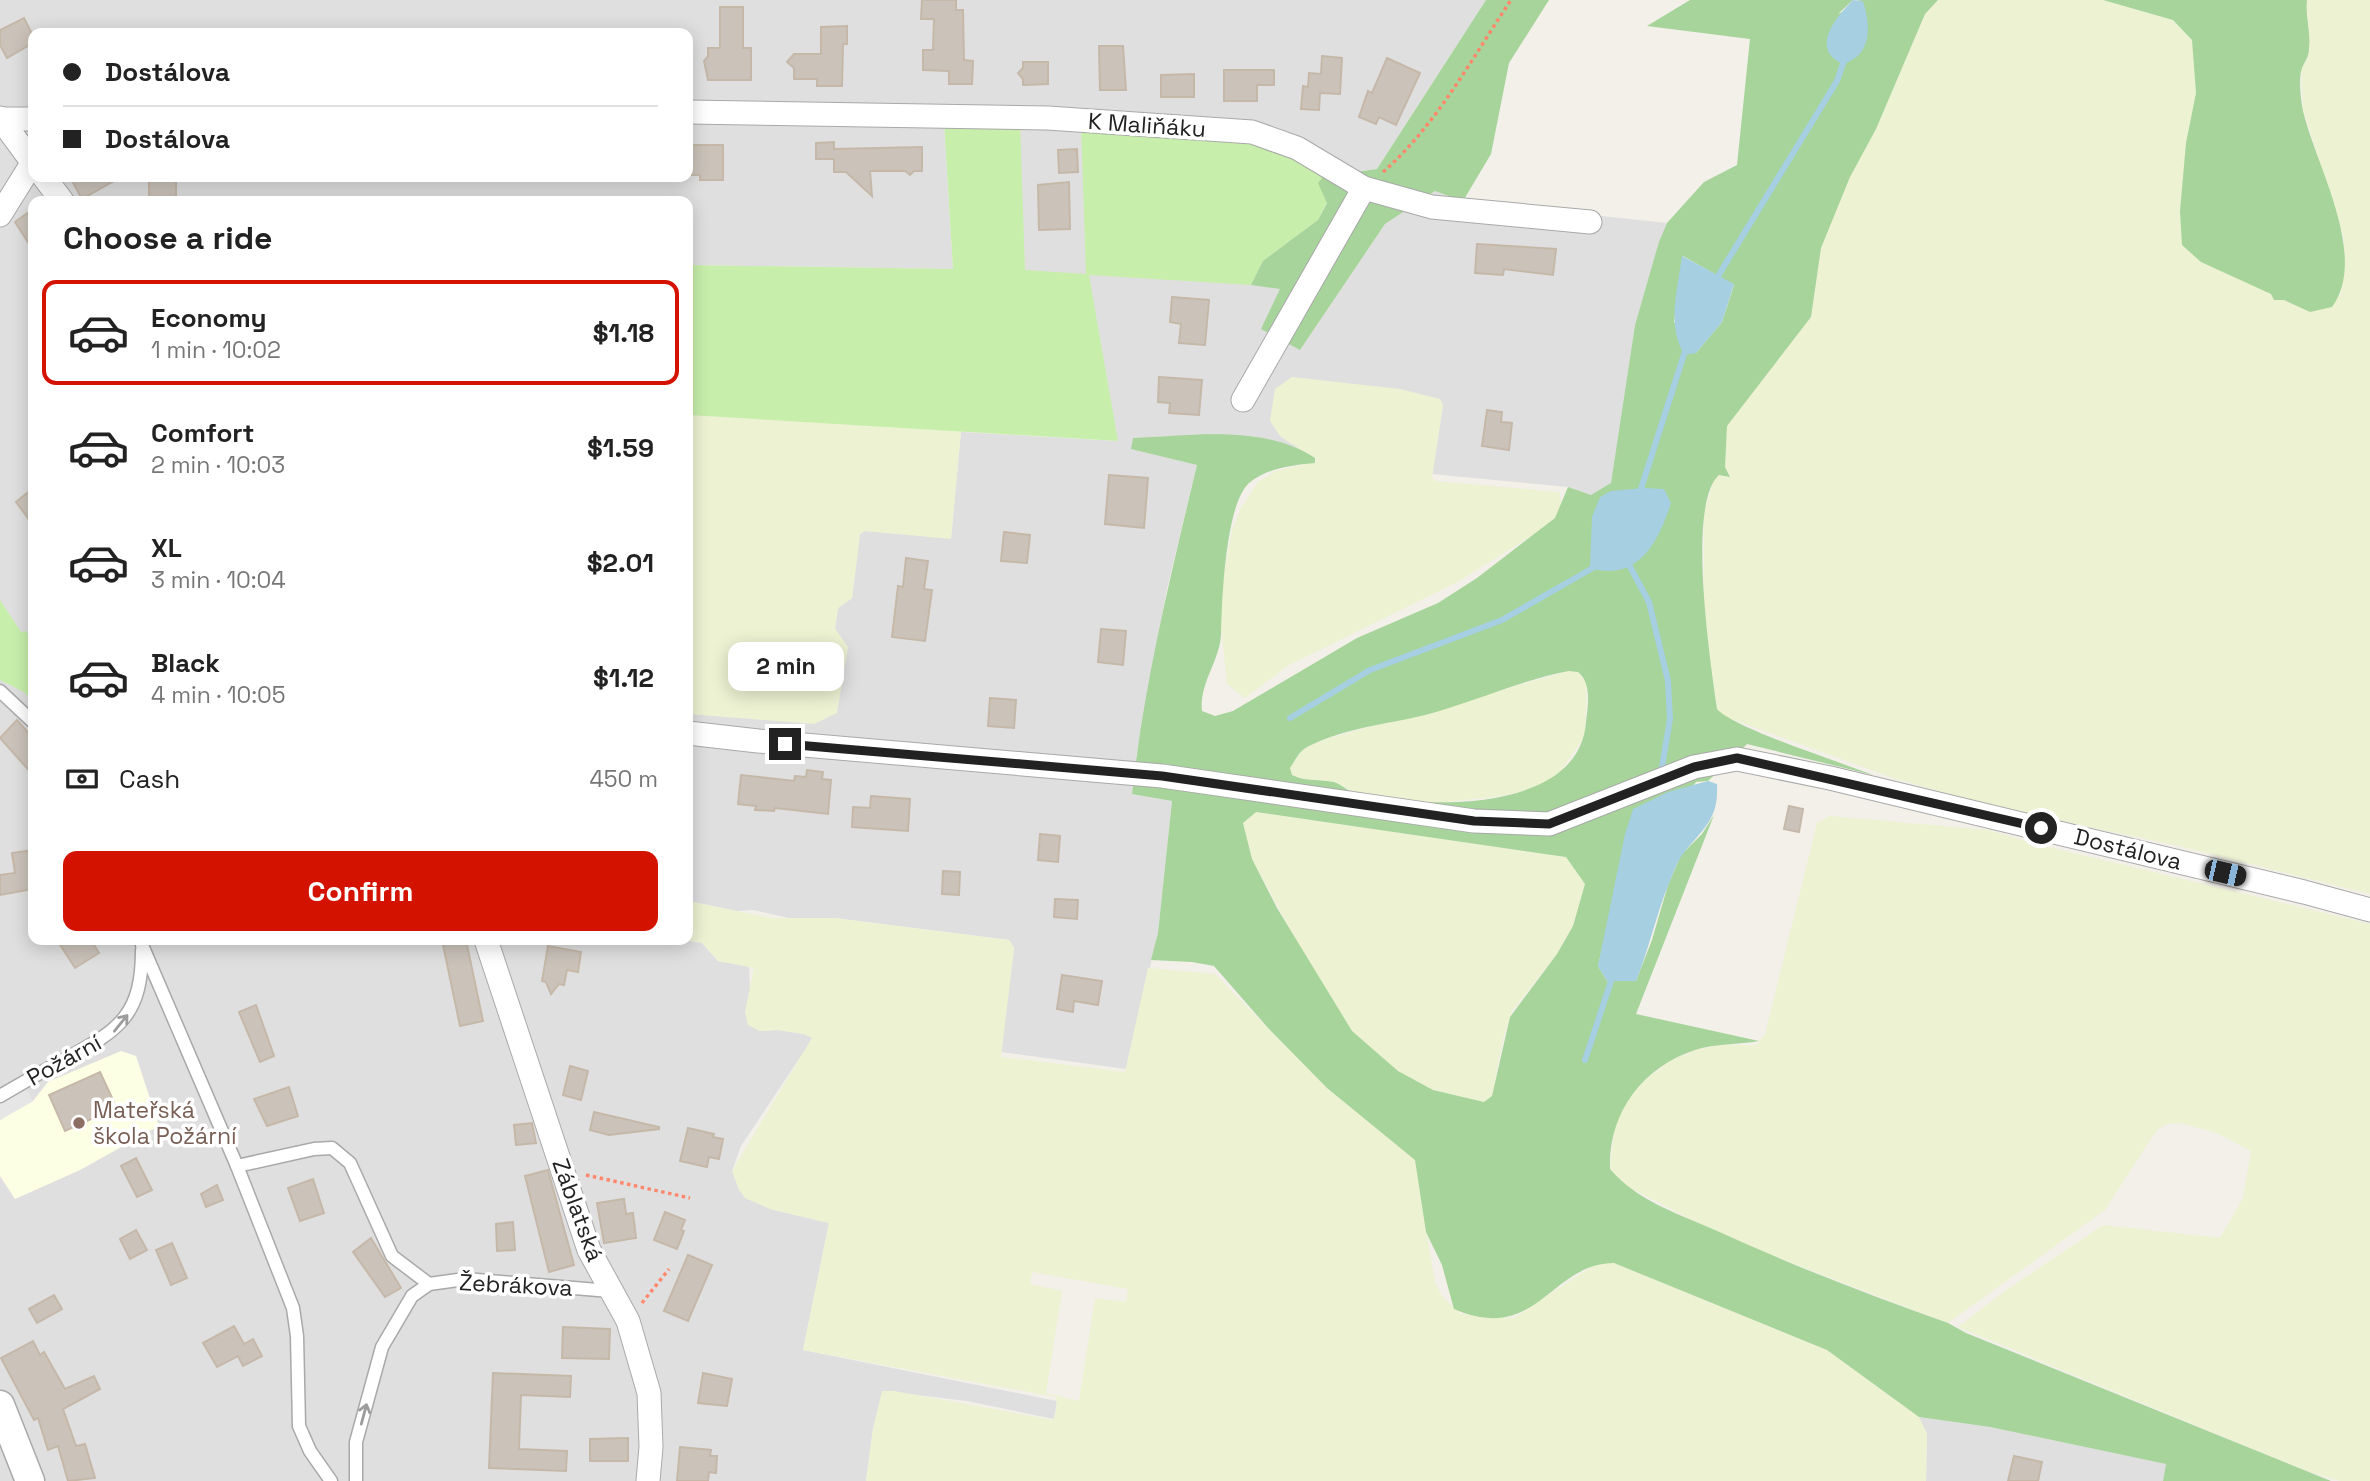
<!DOCTYPE html>
<html lang="en">
<head>
<meta charset="utf-8">
<style>
	body { margin:0; font-family:"Space Grotesk",sans-serif; background:#f6f6f6; color:#222; height:100vh; display:flex; flex-direction:column; font-size:26px; white-space:nowrap }
	* { box-sizing:border-box; margin:0 }
	p { font-size:23px; color:#767676 }
	.icon { flex:none; width:38px; height:38px; fill:none; stroke:currentColor; stroke-width:2; stroke-linecap:round; stroke-linejoin:round }
	.map { position:relative; flex:1; overflow:hidden }
	.sheet { position:absolute; left:28px; top:196px; width:665px; height:749px; display:flex; flex-direction:column; background:#fff; border-radius:14px; box-shadow:0 4px 18px #0003 }
	.sheet>* { flex:none }
	.hud { position:absolute; left:28px; top:28px; width:665px; height:154px; border-radius:14px; box-shadow:0 4px 18px #0003; display:grid; align-content:center; height:154px; padding:0 35px; background:#fff }
	.end { position:absolute; width:32px; height:32px; margin:-16px; border:9px solid #222; background:#fff; box-shadow:0 0 0 4px #fff }
	.from { border-radius:50% }
	.bubble { position:absolute; height:49px; border-radius:14px; background:#fff; box-shadow:0 4px 18px #0003; font-size:23px; font-weight:700; line-height:49px; text-align:center }
	.car { position:absolute; width:21px; height:42px; margin:-21px -10px; border-radius:9px; box-shadow:0 0 5px 2px #0007; background:linear-gradient(#222 24%,#8ab4d8 0 40%,#222 0 76%,#8ab4d8 0 86%,#222 0) }
	.hud b { display:flex; align-items:center; gap:24px; height:66px; font-size:26px }
	.hud b+b { border-top:2px solid #e0e0e0 }
	.hud i { width:18px; height:18px; background:#222 }
	ul { padding:0; list-style:none }
	li { display:flex; align-items:center; gap:21px; height:105px; margin:0 14px 10px; padding:0 21px; border:4px solid transparent; border-radius:14px }
	li div { flex:1 }
	li b { display:block; font-size:26px }
	li em { font-style:normal; font-weight:700 }
	li.active { border-color:#d31300 }
	li>.icon { width:63px; height:63px; stroke-width:1.5 }
	h2 { padding:0 35px; font-size:32px; line-height:84px }
	.pay { display:flex; align-items:center; gap:18px; height:77px; padding:0 35px; font-size:26px }
	.pay p { margin-inline-start:auto }
	.button { display:flex; gap:14px; margin-top:auto; padding:14px 35px }
	.button a { flex:1; height:80px; border-radius:14px; background:#d31300; color:#fff; font-size:28px; font-weight:700; line-height:80px; text-align:center }
	.map>svg:first-child { display:block }
</style>
</head>
<body>
<div class="map">
<svg width="2370" height="1481" viewBox="0 0 2370 1481">
	<rect width="100%" height="100%" fill="#f2f0e8"/>
	<g fill="#e0dfdf" fill-rule="evenodd">
		<path d="M0 0H1486L1377 169 1323 178 1280 289 1300 350 1385 224 1435 191 1463 201 1667 223 1635 325 1611 484 1591 495 1568 487 1432 474 1443 405 1280 436 1301 449 1253 436 1133 438 1132 449 1197 465 1167 589 1136 758 1132 794 1172 801 1158 933 1126 1069 1001 1052 1014 948 1009 940 834 918 793 919 753 910 736 911 688 901V714L715 715 835 628 838 608 852 598 860 534 865 531 951 538 961 432 1117 441 944 121 953 269 688 265V201H33V940H684L702 943 718 961 749 966 750 990 745 1012 760 1031 778 1030 804 1034 813 1038 741 1146 732 1171 770 1209 829 1223 803 1350 1057 1401 1054 1419 967 1401 883 1391 873 1429 866 1481H0ZM33 33H688V177H33Z"/>
		<polygon points="1919,1417 1990,1427 2167,1464 2163,1481 1926,1481 1927,1434"/>
	</g>
	<polygon fill="#fdffe4" points="121,1051 136,1056 159,1126 80,1170 15,1199 0,1176 0,1120 33,1101 48,1082"/>
	<g fill="#edf2d3" fill-rule="evenodd">
		<polygon points="1938,0 2103,0 2173,20 2192,40 2196,93 2186,144 2245,281 2271,294 2274,300 2284,300 2310,312 2341,295 2344,238 2303,109 2301,69 2307,60 2310,46 2306,2 2307,0 2370,0 2370,894 2179,846 1991,806 1893,778 1723,716 1717,709 1704,613 1704,512 1714,479 1719,475 1730,476 1725,467 1727,426 1811,317 1821,248 1850,177 1876,129 1925,14"/>
		<polygon points="1292,377 1400,389 1440,399 1443,405 1432,478 1435,481 1559,492 1562,503 1555,518 1541,530 1456,583 1289,665 1245,698 1227,684 1220,615 1224,574 1232,530 1241,508 1258,482 1276,471 1318,461 1280,436 1270,421 1275,389"/>
		<polygon points="688,415 961,431 951,539 865,531 860,534 852,598 838,608 835,628 848,647 837,713 814,724 688,714"/>
		<polygon points="1569,671 1578,672 1587,684 1585,736 1560,772 1534,789 1501,796 1438,803 1414,802 1351,791 1336,782 1300,779 1292,775 1290,768 1303,749 1326,739"/>
		<polygon points="1256,812 1566,857 1585,884 1573,926 1557,954 1512,1011 1503,1039 1492,1096 1484,1102 1433,1090 1398,1071 1352,1031 1305,957 1252,859 1243,823"/>
		<polygon points="1830,816 1989,830 2028,842 2370,924 2370,1481 2340,1481 2307,1471 1958,1327 2005,1291 2103,1225 2220,1238 2243,1198 2251,1151 2217,1133 2180,1123 2167,1124 2156,1131 2105,1210 1948,1323 1761,1251 1692,1220 1623,1184 1610,1169 1615,1123 1627,1100 1642,1082 1672,1060 1696,1050 1720,1045 1756,1045 1765,1034 1817,823"/>
		<path d="M688 901 771 918H834L1009 940 1014 948 1001 1057 1125 1072 1148 968 1215 974 1327 1088 1415 1160 1435 1283 1442 1296 1461 1314 1514 1318 1597 1263H1614L1827 1350 1919 1417 1927 1434 1926 1481H866L873 1429 882 1391H894L1053 1420 1057 1408 1056 1397 803 1350 829 1223 770 1209 745 1198 739 1190 732 1171 812 1038 804 1034 778 1030 760 1031 748 1025 745 1012 754 968 718 961 702 943 684 940H688ZM1032 1272 1128 1289 1126 1302 1095 1298 1079 1401 1046 1393 1062 1291 1030 1284Z"/>
	</g>
	<g fill="#c7efab">
		<polygon points="944,121 1020,123 1025,270 1086,274 1081,126 1243,136 1334,176 1327,202 1318,220 1263,261 1251,285 1089,275 1118,441 688,415 688,265 953,269"/>
		<polygon points="0,600 21,632 26,631 33,640 33,701 24,692 0,680"/>
	</g>
	<g fill="#a6d49a" fill-rule="evenodd">
		<polygon points="1486,0 1549,0 1509,63 1491,154 1463,201 1435,191 1385,224 1300,350 1261,329 1280,289 1251,285 1263,261 1318,220 1327,203 1318,183 1323,177 1377,169"/>
		<path d="M1690 0H1853L1838 14 1863 2 1857 0H1938L1925 14 1876 129 1850 177 1821 248 1811 317 1727 426 1725 467 1730 477 1719 475C1686 504 1711 665 1717 709 1733 728 1843 763 1873 775L1747 744 1708 781 1696 782 1613 900 1598 966 1607 981H1636L1652 940 1668 885 1681 855 1702 834 1714 815 1636 1014 1759 1041C1738 1045 1716 1043 1695 1050 1642 1067 1608 1114 1610 1169 1636 1200 1678 1214 1715 1230 1791 1265 1869 1295 1948 1323L1966 1333 2331 1481H2163L2166 1464 1990 1427 1919 1417 1827 1350 1614 1263C1550 1263 1538 1345 1454 1309L1442 1265 1426 1232 1415 1160 1327 1088 1269 1029 1214 966 1192 962 1151 960 1158 933 1172 801 1132 794C1144 683 1171 574 1197 465L1131 449 1133 438C1191 436 1264 424 1315 458V463C1293 465 1267 468 1249 483 1225 505 1222 601 1221 634 1220 661 1199 683 1202 711L1215 716 1233 711 1357 638 1438 603 1477 578 1555 518 1568 487 1591 495 1611 483 1635 325 1659 242 1667 223 1704 182 1737 165 1750 39 1647 26ZM1683 256 1734 285 1722 322 1696 353 1674 322ZM1569 671 1578 672C1592 683 1588 705 1586 722 1580 807 1446 808 1384 798 1374 797 1363 795 1353 792 1346 790 1341 784 1334 782 1320 779 1306 782 1292 775L1290 768C1295 761 1299 751 1307 747 1347 727 1384 725 1425 715 1474 702 1520 680 1569 671ZM1256 812 1566 857 1585 884 1573 926 1557 954 1510 1017 1492 1096 1484 1102 1433 1090 1398 1071 1352 1031 1277 908 1252 859 1243 823Z"/>
		<path d="M2103 0H2307C2305 16 2311 33 2309 48 2309 57 2305 61 2302 68 2298 78 2301 101 2303 111 2316 166 2369 256 2332 307L2310 312 2284 300H2274L2271 294 2201 262 2182 245 2180 211 2186 143 2196 93 2192 40 2173 20Z"/>
	</g>
	<polygon fill="#e6e6e6" points="23,1083 33,1101 0,1120 0,1096"/>
	<g fill="#a6cfe2">
		<path d="M1853 0 1863 1C1871 27 1872 55 1843 64 1809 49 1836 17 1853 0Z"/>
		<path d="M1682 256 1734 284 1722 322 1696 353 1685 355C1666 327 1678 288 1682 256Z"/>
		<path d="M1644 488 1664 489 1671 503C1658 543 1638 582 1590 568L1592 517 1600 497 1611 491Z"/>
		<path d="M1708 781 1717 784C1719 820 1703 828 1683 854 1677 861 1673 874 1669 883 1656 915 1649 949 1636 981H1607L1598 966 1625 834 1633 809 1668 792Z"/>
	</g>
	<g fill="none" stroke-linecap="round" stroke-linejoin="round">
		<g stroke="#a6cfe2" stroke-width="6">
			<polyline points="1715,281 1837,81 1845,58"/>
			<polyline points="1639,495 1686,348"/>
			<polyline points="1627,561 1649,602 1668,681 1670,719 1662,767"/>
			<polyline points="1290,718 1370,670 1502,620 1598,565"/>
			<polyline points="1585,1060 1613,975"/>
		</g>
	</g>
	<g fill="#cbc3ba" stroke="#c5b8a9" stroke-width="2">
		<polygon points="922,0 956,0 956,10 963,10 964,60 973,61 972,84 949,84 949,71 923,70 923,50 933,50 934,19 921,19"/>
		<polygon points="720,7 743,7 743,48 751,48 751,80 708,80 704,61 708,56 708,48 720,48"/>
		<polygon points="24,18 33,36 33,43 7,58 0,45 0,30"/>
		<polygon points="847,26 847,44 843,44 842,86 817,86 817,79 794,79 794,68 787,62 794,54 821,54 821,27"/>
		<polygon points="1099,46 1123,46 1126,90 1100,90"/>
		<polygon points="1322,56 1342,58 1340,94 1320,93 1319,110 1301,109 1303,86 1308,87 1309,73 1321,74"/>
		<polygon points="1387,58 1420,73 1396,125 1379,117 1376,124 1359,117 1368,91 1372,93"/>
		<polygon points="1023,62 1048,62 1048,84 1023,85 1023,79 1018,73 1023,68"/>
		<polygon points="1224,70 1274,70 1274,85 1257,85 1257,101 1224,101"/>
		<polygon points="1194,74 1194,97 1161,97 1161,75"/>
		<polygon points="834,142 834,149 922,147 922,171 914,171 910,175 905,171 870,171 872,196 846,172 834,172 834,159 816,159 816,143"/>
		<polygon points="691,145 723,145 723,180 700,180 700,175 691,175"/>
		<polygon points="1077,149 1078,172 1059,173 1058,150"/>
		<polygon points="70,177 121,177 82,199"/>
		<rect x="149" y="177" width="27" height="24"/>
		<polygon points="1069,182 1070,229 1039,230 1038,185"/>
		<polygon points="33,209 33,250 15,222"/>
		<polygon points="1477,244 1556,249 1553,275 1504,269 1503,275 1475,273"/>
		<polygon points="1172,297 1209,300 1205,345 1179,343 1181,324 1170,322"/>
		<polygon points="1159,377 1202,380 1199,415 1169,413 1170,403 1158,402"/>
		<polygon points="1487,410 1502,412 1501,422 1512,423 1509,450 1482,446"/>
		<polygon points="1109,475 1148,478 1144,528 1105,524"/>
		<polygon points="33,488 33,525 16,502"/>
		<polygon points="1004,532 1030,535 1027,563 1001,561"/>
		<polygon points="906,558 928,561 924,589 932,590 925,641 892,637 898,586 903,587"/>
		<polygon points="1101,629 1126,631 1123,665 1098,662"/>
		<polygon points="990,698 1016,700 1014,728 988,726"/>
		<polygon points="17,720 33,738 33,775 0,738"/>
		<polygon points="807,770 823,772 822,779 831,780 828,814 775,808 774,811 755,810 756,806 738,804 741,775 794,781 795,776 806,777"/>
		<polygon points="871,796 910,799 908,831 852,827 853,807 870,808"/>
		<polygon points="1789,806 1803,809 1799,832 1784,829"/>
		<polygon points="1040,834 1060,836 1058,862 1038,860"/>
		<polygon points="33,850 33,889 0,895 0,875 15,873 12,853"/>
		<polygon points="943,871 960,872 959,895 942,894"/>
		<polygon points="1055,899 1078,900 1077,919 1054,917"/>
		<polygon points="57,940 91,940 99,953 75,968"/>
		<polygon points="442,940 466,940 483,1021 460,1026"/>
		<polygon points="548,946 581,952 578,972 567,970 564,985 559,984 551,994 546,982 542,981"/>
		<polygon points="1062,975 1102,981 1098,1005 1074,1001 1073,1012 1057,1009"/>
		<polygon points="256,1005 274,1056 260,1062 239,1012"/>
		<polygon points="570,1066 588,1071 581,1100 563,1095"/>
		<polygon points="100,1072 114,1102 95,1110 98,1116 65,1131 49,1095"/>
		<polygon points="289,1087 298,1116 267,1126 254,1099"/>
		<polygon points="594,1112 659,1127 659,1129 609,1135 590,1130"/>
		<polygon points="532,1123 536,1143 516,1145 514,1125"/>
		<polygon points="688,1128 714,1134 713,1137 723,1139 719,1159 709,1157 707,1167 680,1161"/>
		<polygon points="136,1158 152,1190 137,1197 121,1166"/>
		<polygon points="548,1170 574,1265 549,1272 525,1176"/>
		<polygon points="313,1179 324,1213 300,1221 288,1188"/>
		<polygon points="217,1185 223,1200 206,1207 201,1194"/>
		<polygon points="624,1199 626,1214 633,1213 636,1238 604,1243 597,1203"/>
		<polygon points="665,1212 685,1220 681,1230 684,1231 677,1249 654,1240"/>
		<polygon points="513,1222 515,1250 497,1251 496,1224"/>
		<polygon points="136,1230 147,1250 130,1259 120,1239"/>
		<polygon points="371,1238 401,1288 385,1297 353,1252"/>
		<polygon points="172,1243 187,1278 171,1285 156,1250"/>
		<polygon points="688,1255 712,1265 688,1321 664,1311"/>
		<polygon points="54,1295 62,1309 37,1323 29,1309"/>
		<polygon points="234,1326 244,1344 253,1339 262,1356 243,1366 238,1356 217,1367 203,1343"/>
		<polygon points="563,1327 610,1329 609,1359 562,1358"/>
		<polygon points="33,1341 40,1355 44,1352 65,1389 94,1376 100,1389 63,1409 76,1446 85,1444 95,1478 68,1481 58,1446 48,1450 38,1418 34,1420 1,1358"/>
		<polygon points="493,1373 571,1376 570,1397 521,1395 519,1449 567,1451 566,1471 489,1468"/>
		<polygon points="703,1373 732,1379 727,1406 698,1403"/>
		<polygon points="628,1438 628,1461 590,1461 590,1439"/>
		<polygon points="680,1447 711,1450 710,1456 717,1456 716,1473 709,1472 708,1481 677,1481"/>
		<polygon points="2014,1456 2042,1462 2038,1481 2008,1481"/>
	</g>
	<g fill="none" stroke-linecap="round" stroke-linejoin="round">
		<g stroke="#a9a9a9" stroke-width="15">
			<g id="service">
				<polyline points="0,691 33,722"/>
				<polyline points="142,945 237,1166 314,1149 332,1148 350,1163 392,1256 429,1284"/>
				<path d="M0 1096C22 1083 45 1070 67 1058 120 1030 142 1014 142 950"/>
				<polyline points="237,1166 293,1308 297,1336 299,1426 310,1451 331,1481"/>
				<polyline points="356,1481 356,1442 382,1347 412,1296 429,1284 465,1279 610,1291"/>
			</g>
		</g>
		<g stroke="#a9a9a9" stroke-width="25">
			<g id="minor">
				<polyline points="688,112 1048,118 1252,132 1297,148 1364,188 1432,207 1590,222"/>
				<polyline points="0,118 33,163"/>
				<polyline points="1,119 33,119"/>
				<polyline points="44,177 62,201"/>
				<polyline points="0,215 33,162"/>
				<polyline points="1243,400 1364,188"/>
				<polyline points="688,733 758,741 1162,776 1474,821 1549,824 1694,767 1737,759 1830,778 2304,892 2370,910"/>
				<polyline points="486,940 589,1250 628,1321 649,1393 651,1447 648,1481"/>
			</g>
		</g>
		<g stroke="#a9a9a9" stroke-width="31">
			<polyline id="tertiary" points="0,1405 30,1481"/>
		</g>
		<g stroke="#ff886c" stroke-width="3.5" stroke-dasharray="3.5 3.5" stroke-linecap="butt">
			<path d="M1383 172C1436 126 1472 58 1511 0"/>
			<polyline points="586,1175 690,1198"/>
			<polyline points="642,1303 669,1269"/>
		</g>
		<use href="#service" stroke="#fff" stroke-width="12"/>
		<use href="#minor" stroke="#fff" stroke-width="23"/>
		<use href="#tertiary" stroke="#fff" stroke-width="28"/>
	</g>
	<defs><path id="oneway-shaft" d="M-6 0H5M1.5-3L5.5 0L1.5 3" fill="none" stroke-width="1.6" stroke-linecap="round" stroke-linejoin="round" transform="scale(1.75)"/></defs>
	<g stroke="#9c9c9c">
		<use href="#oneway-shaft" transform="translate(121 1023) rotate(-51)"/>
		<use href="#oneway-shaft" transform="translate(364 1414) rotate(-75)"/>
	</g>
	<g fill="none" stroke-linecap="round" stroke-linejoin="round">
		<polyline stroke="#222" stroke-width="9" points="785,744 1162,776 1474,821 1549,824 1694,767 1737,758 2041,828"/>
	</g>
	<circle fill="#8d6e63" stroke="#fff" stroke-width="2.5" cx="79" cy="1123" r="7"/>
	<g text-anchor="middle" stroke-width="7" stroke-linejoin="round" paint-order="stroke">
		<g font-size="23" fill="#222" stroke="#fff">
			<text transform="translate(1147 125) rotate(4)" y="8">K Maliňáku</text>
			<text transform="translate(2128 849) rotate(14)" y="8">Dostálova</text>
			<text transform="translate(64 1060) rotate(-29)" y="8">Požární</text>
			<text transform="translate(578 1210) rotate(70)" y="8">Záblatská</text>
			<text transform="translate(516 1285) rotate(3)" y="8">Žebrákova</text>
		</g>
		<g font-size="23" fill="#785e54" stroke="#fff" text-anchor="start">
			<text x="93" y="1118">Mateřská<tspan x="93" dy="26">škola Požární</tspan></text>
		</g>
	</g>
</svg>
<i class="end from" style="left:2041px;top:828px"></i>
<i class="end" style="left:785px;top:744px"></i>
<div class="bubble" style="left:728px;top:642px;width:116px">2 min</div>
<i class="car" style="left:2225px;top:873px;rotate:103deg"></i>
<div class="hud">
<b><i class="from"></i>Dostálova</b>
<b><i></i>Dostálova</b>
</div>
<section class="sheet">
<h2>Choose a ride</h2>
<ul>
<li class="active"><svg class="icon" aria-label="car" viewBox="0 0 24 24"><path d="M5 17H2v-5l4-1 3-4h7l3 4 3 1v5h-3M9 17h6M6 11h13"/><circle cx="7" cy="17" r="2"/><circle cx="17" cy="17" r="2"/></svg><div><b>Economy</b><p>1 min · 10:02</p></div><em>$1.18</em></li>
<li><svg class="icon" aria-label="car" viewBox="0 0 24 24"><path d="M5 17H2v-5l4-1 3-4h7l3 4 3 1v5h-3M9 17h6M6 11h13"/><circle cx="7" cy="17" r="2"/><circle cx="17" cy="17" r="2"/></svg><div><b>Comfort</b><p>2 min · 10:03</p></div><em>$1.59</em></li>
<li><svg class="icon" aria-label="car" viewBox="0 0 24 24"><path d="M5 17H2v-5l4-1 3-4h7l3 4 3 1v5h-3M9 17h6M6 11h13"/><circle cx="7" cy="17" r="2"/><circle cx="17" cy="17" r="2"/></svg><div><b>XL</b><p>3 min · 10:04</p></div><em>$2.01</em></li>
<li><svg class="icon" aria-label="car" viewBox="0 0 24 24"><path d="M5 17H2v-5l4-1 3-4h7l3 4 3 1v5h-3M9 17h6M6 11h13"/><circle cx="7" cy="17" r="2"/><circle cx="17" cy="17" r="2"/></svg><div><b>Black</b><p>4 min · 10:05</p></div><em>$1.12</em></li>
</ul>
<div class="pay"><svg class="icon" aria-label="cash" viewBox="0 0 24 24"><path d="M3 7h18v10H3z"/><circle cx="12" cy="12" r="2"/></svg>Cash<p>450 m</p></div>
<div class="button"><a>Confirm</a></div>
</section>
</div>
</body>
</html>
